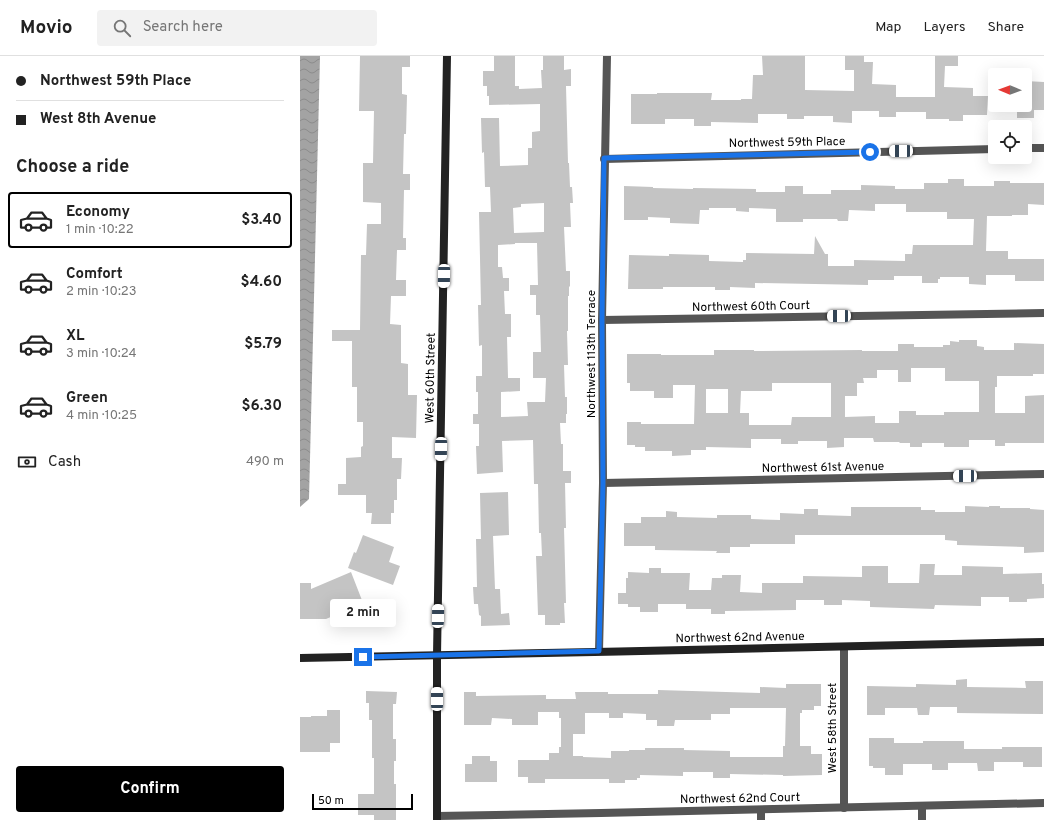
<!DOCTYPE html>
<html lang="en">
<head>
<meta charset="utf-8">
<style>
	body { margin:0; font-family:Overpass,sans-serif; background:#f2f2f2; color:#222; height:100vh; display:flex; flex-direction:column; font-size:15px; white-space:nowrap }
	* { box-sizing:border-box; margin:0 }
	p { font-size:13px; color:#767676 }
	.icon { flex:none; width:22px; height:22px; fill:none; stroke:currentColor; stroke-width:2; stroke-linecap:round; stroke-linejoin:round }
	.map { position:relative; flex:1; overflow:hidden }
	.panel { display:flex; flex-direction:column; background:#fff; width:300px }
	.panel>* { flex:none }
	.guide { display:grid; align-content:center; height:88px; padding:0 16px; background:#fff }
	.needle { width:26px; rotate:271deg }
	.controls { position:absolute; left:688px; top:12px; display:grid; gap:8px }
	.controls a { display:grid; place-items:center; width:44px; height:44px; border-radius:4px; background:#fff; box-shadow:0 4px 16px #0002; font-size:20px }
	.scale { position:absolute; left:12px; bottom:10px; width:101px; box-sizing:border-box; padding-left:4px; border:2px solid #000; border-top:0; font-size:11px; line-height:14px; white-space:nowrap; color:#000; -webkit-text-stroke:3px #fff; paint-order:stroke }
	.end { position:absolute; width:18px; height:18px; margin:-9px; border:5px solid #1a73e8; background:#fff; box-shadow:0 0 0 2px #fff }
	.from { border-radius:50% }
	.bubble { position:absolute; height:28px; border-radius:4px; background:#fff; box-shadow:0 4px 16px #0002; font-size:13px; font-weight:700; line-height:28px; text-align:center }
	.car { position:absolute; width:12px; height:24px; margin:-12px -6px; border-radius:5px; box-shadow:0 0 3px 1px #0007; background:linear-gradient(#fff 24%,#345 0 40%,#fff 0 76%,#345 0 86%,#fff 0) }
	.guide b { display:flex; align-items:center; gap:14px; height:38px; font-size:15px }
	.guide b+b { border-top:1px solid #e0e0e0 }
	.guide i { width:10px; height:10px; background:#222 }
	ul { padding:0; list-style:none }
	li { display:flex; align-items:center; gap:12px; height:56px; margin:0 8px 6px; padding:0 8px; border:2px solid transparent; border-radius:4px }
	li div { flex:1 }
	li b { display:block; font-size:15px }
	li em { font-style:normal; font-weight:700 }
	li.selected { border-color:#000 }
	li>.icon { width:36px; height:36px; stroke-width:1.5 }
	h2 { padding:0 16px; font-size:18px; line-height:48px }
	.pay { display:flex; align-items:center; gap:10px; height:44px; padding:0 16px; font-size:15px }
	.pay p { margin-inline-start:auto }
	.button { display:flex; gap:8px; margin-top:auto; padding:8px 16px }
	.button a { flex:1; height:46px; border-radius:4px; background:#000; color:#fff; font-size:16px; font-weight:700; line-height:46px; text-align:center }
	header { display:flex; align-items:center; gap:24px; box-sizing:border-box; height:56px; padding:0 20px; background:#fff; border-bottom:1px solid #e0e0e0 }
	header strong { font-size:19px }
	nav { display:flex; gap:22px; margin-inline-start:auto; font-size:14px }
	.search { width:280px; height:36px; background:#f2f2f2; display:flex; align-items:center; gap:10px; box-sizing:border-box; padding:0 14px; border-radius:4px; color:#767676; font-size:15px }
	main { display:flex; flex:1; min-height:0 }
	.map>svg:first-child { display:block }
</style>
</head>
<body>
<header>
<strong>Movio</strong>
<div class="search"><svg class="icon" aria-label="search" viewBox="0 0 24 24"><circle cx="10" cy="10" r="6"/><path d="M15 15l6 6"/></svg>Search here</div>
<nav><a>Map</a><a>Layers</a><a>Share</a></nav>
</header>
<main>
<section class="panel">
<div class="guide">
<b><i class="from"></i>Northwest 59th Place</b>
<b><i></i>West 8th Avenue</b>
</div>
<h2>Choose a ride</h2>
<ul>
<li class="selected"><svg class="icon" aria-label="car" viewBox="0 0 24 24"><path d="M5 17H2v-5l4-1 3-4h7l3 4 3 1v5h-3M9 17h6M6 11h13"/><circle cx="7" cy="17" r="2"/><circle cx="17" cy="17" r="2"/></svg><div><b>Economy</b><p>1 min · 10:22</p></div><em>$3.40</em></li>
<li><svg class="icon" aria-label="car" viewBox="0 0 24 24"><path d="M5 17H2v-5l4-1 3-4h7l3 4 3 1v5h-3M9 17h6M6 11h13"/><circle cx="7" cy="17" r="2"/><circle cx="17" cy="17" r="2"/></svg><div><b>Comfort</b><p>2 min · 10:23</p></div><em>$4.60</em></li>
<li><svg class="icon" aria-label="car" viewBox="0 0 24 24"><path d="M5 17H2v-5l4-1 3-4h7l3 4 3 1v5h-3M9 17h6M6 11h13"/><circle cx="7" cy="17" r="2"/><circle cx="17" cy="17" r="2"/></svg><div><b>XL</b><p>3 min · 10:24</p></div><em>$5.79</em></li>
<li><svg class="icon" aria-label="car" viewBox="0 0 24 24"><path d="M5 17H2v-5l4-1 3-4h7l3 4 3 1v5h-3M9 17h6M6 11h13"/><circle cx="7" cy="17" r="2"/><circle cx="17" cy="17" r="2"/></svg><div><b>Green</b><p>4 min · 10:25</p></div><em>$6.30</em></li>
</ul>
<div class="pay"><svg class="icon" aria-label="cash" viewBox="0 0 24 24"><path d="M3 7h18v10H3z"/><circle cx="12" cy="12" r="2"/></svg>Cash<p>490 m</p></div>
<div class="button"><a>Confirm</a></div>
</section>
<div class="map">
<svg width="744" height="764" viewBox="0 0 744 764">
	<defs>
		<pattern id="water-waves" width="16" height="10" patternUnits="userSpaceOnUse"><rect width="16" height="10" fill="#a3a3a3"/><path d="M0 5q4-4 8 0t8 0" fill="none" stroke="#8b8b8b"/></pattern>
	</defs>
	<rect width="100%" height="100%" fill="#fff"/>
	<polygon fill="url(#water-waves)" points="0,0 20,0 9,443 0,451"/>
	<g fill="#c4c4c4" fill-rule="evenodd">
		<polygon points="60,0 110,0 110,11 102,11 102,38 107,39 106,78 104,78 103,118 110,118 110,134 104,134 103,182 106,182 106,194 97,194 96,224 106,224 106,240 91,240 90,268 101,269 101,307 108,308 108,339 117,339 116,382 92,381 92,402 102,402 101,423 97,423 97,444 94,444 94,457 91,457 91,468 71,468 72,457 66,457 66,439 38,439 38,428 46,428 46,402 61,401 61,391 63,390 63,366 57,366 57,331 52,331 52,285 32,285 32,274 60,274 61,199 66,199 67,168 81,168 81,147 63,146 63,107 73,107 74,55 59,55"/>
		<path d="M194 0H215V30H219V33L242 32 241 14H243V0H264V14L271 13V30H266L268 107H269L270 131H272L273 147H270L271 171H264L266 215H270V230L269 231V240H268V275H267L268 309H264L265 341H267V358H266V367H260L261 388H263V415H271V427H265L266 472H264L266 547H264L265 567H260V569H245V559H238L236 500H242L241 477H239L238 428H234L233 384 202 385 203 416 177 418 176 390H179V368H173V358H178V336H176V320H182V289L179 290 178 249H181L179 156H191L190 131H185L184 96 182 97 181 62H199L200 110 228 109V92H232V76L240 75V48L189 49V40H187V30H183V15H194ZM244 147V176L214 177 213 152 221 151V148ZM215 187H237L238 229H230V239H236V259H240L241 296H233V322H246L245 346H227L228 360 201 361V336L220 335V322H208L207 281H211V258H205L204 235H209V222H203L202 211H198V189L215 188Z"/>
		<polygon points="462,0 505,0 505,34 554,35 554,14 545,14 545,0 564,0 564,6 573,6 572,28 596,29 596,41 635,41 635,0 658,0 658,10 645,10 644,31 673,32 673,40 688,40 687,59 663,59 663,65 649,65 649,63 626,63 626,56 596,56 596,61 579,61 579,55 552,55 552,67 533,66 533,60 504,60 504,63 487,63 487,58 458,58 458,67 411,66 411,70 394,70 394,63 365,63 365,68 331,68 331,38 357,38 357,37 412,37 411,44 441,44 441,43 452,43 453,19 463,19"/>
		<polygon points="725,25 744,26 744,54 734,54 734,62 717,62 717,49 725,49"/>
		<polygon points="648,123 664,123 664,130 694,130 694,125 710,125 710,127 744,127 744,149 728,148 728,159 712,159 712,160 687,160 686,195 708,195 708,203 744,203 744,225 715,225 715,219 686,219 686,229 669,228 669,221 640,221 640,223 638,223 638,227 622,227 622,220 594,220 594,224 568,224 568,229 455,227 455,232 430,231 430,234 415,234 415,231 363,231 363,233 328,233 329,199 369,200 369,198 409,199 409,205 443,206 443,204 446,204 446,197 514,198 515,180 525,198 528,198 528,210 554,210 554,204 605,205 605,198 612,198 613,189 673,189 674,163 647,163 647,156 606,156 606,148 575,148 575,155 549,154 548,165 538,165 537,163 503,163 503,166 476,166 476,153 449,152 449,156 436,155 436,152 409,152 409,154 400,154 399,168 370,167 370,162 348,161 348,164 324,164 324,130 353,131 353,132 393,133 393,132 456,133 456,136 485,136 485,130 503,130 503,138 531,138 531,134 561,134 561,129 595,130 595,133 624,133 624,127 648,127"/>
		<path d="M659 284H677V290L684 291V294H714V287L744 288V318H733V320H697V331H695V357H725V340L744 339V387H705V390H695V384H669V391H644V387H622V391H610V387H600L599 386H574L573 382H544V391L527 392V385H498V388H481V383H451V392L406 391V394H391V399L372 400V395H345V391H335V389H327V366H341V368H394L395 329H373V342H354V335H330V327H327V298H361V299H414V294H454V295L562 294V295H598V288H614V291H643V289H650V285L659 286ZM611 312H645V325H679V356H644V359H616V355H599V367H575V360L545 361V340H557V327H564L563 322H577V314H598V326H611ZM472 327H531V361H492L491 369H449V357H440L441 335H472ZM406 333H428V357H406Z"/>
		<polygon points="208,436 209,479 193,480 195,533 200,533 201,558 209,557 210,569 181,570 181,560 179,559 178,548 174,548 173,531 177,531 176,483 181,483 180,437"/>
		<polygon points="665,450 689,451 689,450 700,450 700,452 730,452 730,453 744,454 744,496 724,497 724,491 657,489 657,485 645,484 645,479 495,479 495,488 450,488 450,491 430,491 430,497 416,497 417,495 355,494 355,490 324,490 324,467 341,467 341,461 366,461 366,455 377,456 377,461 417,462 417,459 451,459 451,463 480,464 480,457 504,458 504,453 518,453 518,459 551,460 551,451 621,451 621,454 635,454 635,456 665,456"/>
		<polygon points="63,479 94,491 89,506 100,510 93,529 48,512 54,496 56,497"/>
		<polygon points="620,508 635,508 634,519 662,519 662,510 703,511 703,518 742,517 742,528 744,528 744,542 727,543 727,546 709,546 709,541 681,541 681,550 635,549 634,553 570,551 570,545 542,544 542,549 524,549 524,544 496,544 496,554 425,555 425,558 411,558 411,553 386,553 386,548 358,548 358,556 340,556 340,551 328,551 328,548 318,548 318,537 326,537 326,522 328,522 328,516 349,517 349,512 361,512 361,517 390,517 389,534 411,534 412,522 422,522 422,519 441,519 440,536 462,537 462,527 503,527 503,520 562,521 562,510 588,510 588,527 619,527"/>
		<polygon points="51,516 65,552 53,557 51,554 40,558 40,557 26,563 0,563 0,527 11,527 11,533"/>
		<polygon points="667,623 667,631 726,632 725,625 743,625 743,658 657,657 657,651 630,651 629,659 618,659 617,652 585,652 585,659 567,659 567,630 616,631 616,628 656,629 656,624"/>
		<path d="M486 628H521V650H514V654H502V657H500V690H511V698H522V719L483 720V719L430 718V722H413V716H383V720L340 719V722H337V724H325V727H309V723H245V727H228V721H218V704H249V697H259V691H261V662H259V656H238V669H212V663L192 662 191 669H164V636H176V640L246 639V643H276L275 636H308V638H358V634L460 637V631L486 632ZM430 652H486L485 690H483V701H430V695L384 694V692H345V694H329V695H311V702L283 701V700H273V678H285V657H309V662H323V657L346 658V664H357V670H374L375 664H411V658H430Z"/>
		<polygon points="66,635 97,636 96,648 93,648 93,683 96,683 96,705 94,705 94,728 96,728 96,764 74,764 74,759 58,759 58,738 74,738 74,702 72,702 72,664 69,664 69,647 66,647"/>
		<polygon points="27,654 40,654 40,687 30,687 30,696 0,696 0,661 11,661 11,660 27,660"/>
		<polygon points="569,682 594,682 594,687 623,687 623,685 664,685 664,693 702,693 702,691 742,691 742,711 723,711 723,706 694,706 694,715 678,715 677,707 648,707 648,714 632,714 632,708 603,708 603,719 585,719 585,712 573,712 573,710 569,710"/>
		<polygon points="172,700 190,700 190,705 197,705 197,726 165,726 165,708 172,708"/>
	</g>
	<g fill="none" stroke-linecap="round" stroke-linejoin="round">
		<g stroke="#555" stroke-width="8">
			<polyline points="725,92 744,92"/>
			<polyline points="304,103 695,93"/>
			<polyline points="302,264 744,257"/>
			<polyline points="303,427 744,418"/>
			<polyline points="299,595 303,427 302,264 307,0"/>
			<polyline points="544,752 544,591"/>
			<polyline points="137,760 301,757 744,747"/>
			<polyline points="461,764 461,754"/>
			<polyline points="622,764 622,750"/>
		</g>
		<g stroke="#222" stroke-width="8">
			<path d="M0 602C248 596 496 593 744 586"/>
			<polyline points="137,764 137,599 147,0"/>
		</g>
	</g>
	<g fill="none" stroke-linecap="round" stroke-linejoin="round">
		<polyline stroke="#1a73e8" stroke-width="5" points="63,601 299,595 303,427 302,264 304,102 570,96"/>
	</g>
	<g text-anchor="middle" stroke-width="3" stroke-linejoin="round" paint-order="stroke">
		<g font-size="12" fill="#000" stroke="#fff">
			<text transform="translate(487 86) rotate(-1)" y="4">Northwest 59th Place</text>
			<text transform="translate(451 250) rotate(-1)" y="4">Northwest 60th Court</text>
			<text transform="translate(291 298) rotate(-90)" y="4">Northwest 113th Terrace</text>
			<text transform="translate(130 322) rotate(-89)" y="4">West 60th Street</text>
			<text transform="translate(523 411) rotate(-1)" y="4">Northwest 61st Avenue</text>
			<text transform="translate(440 581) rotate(-1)" y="4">Northwest 62nd Avenue</text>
			<text transform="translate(532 672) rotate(-90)" y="4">West 58th Street</text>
			<text transform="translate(440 742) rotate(-1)" y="4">Northwest 62nd Court</text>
		</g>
	</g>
</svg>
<div class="controls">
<a><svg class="needle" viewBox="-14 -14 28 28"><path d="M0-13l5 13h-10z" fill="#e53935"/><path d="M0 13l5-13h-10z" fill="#767676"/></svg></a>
<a><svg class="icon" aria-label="locate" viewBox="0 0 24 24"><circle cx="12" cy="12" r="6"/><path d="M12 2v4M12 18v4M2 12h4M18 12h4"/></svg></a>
</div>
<div class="scale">50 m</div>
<i class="end from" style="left:570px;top:96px"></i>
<i class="end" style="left:63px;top:601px"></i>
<div class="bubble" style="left:30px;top:543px;width:66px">2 min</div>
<i class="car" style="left:601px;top:95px;rotate:269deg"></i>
<i class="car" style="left:144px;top:220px;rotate:181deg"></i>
<i class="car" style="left:539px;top:260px;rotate:269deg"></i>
<i class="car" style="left:141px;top:393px;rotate:181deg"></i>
<i class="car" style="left:665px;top:420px;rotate:269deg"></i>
<i class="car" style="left:138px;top:560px;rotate:1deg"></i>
<i class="car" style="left:137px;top:643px;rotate:0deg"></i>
</div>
</main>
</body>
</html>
